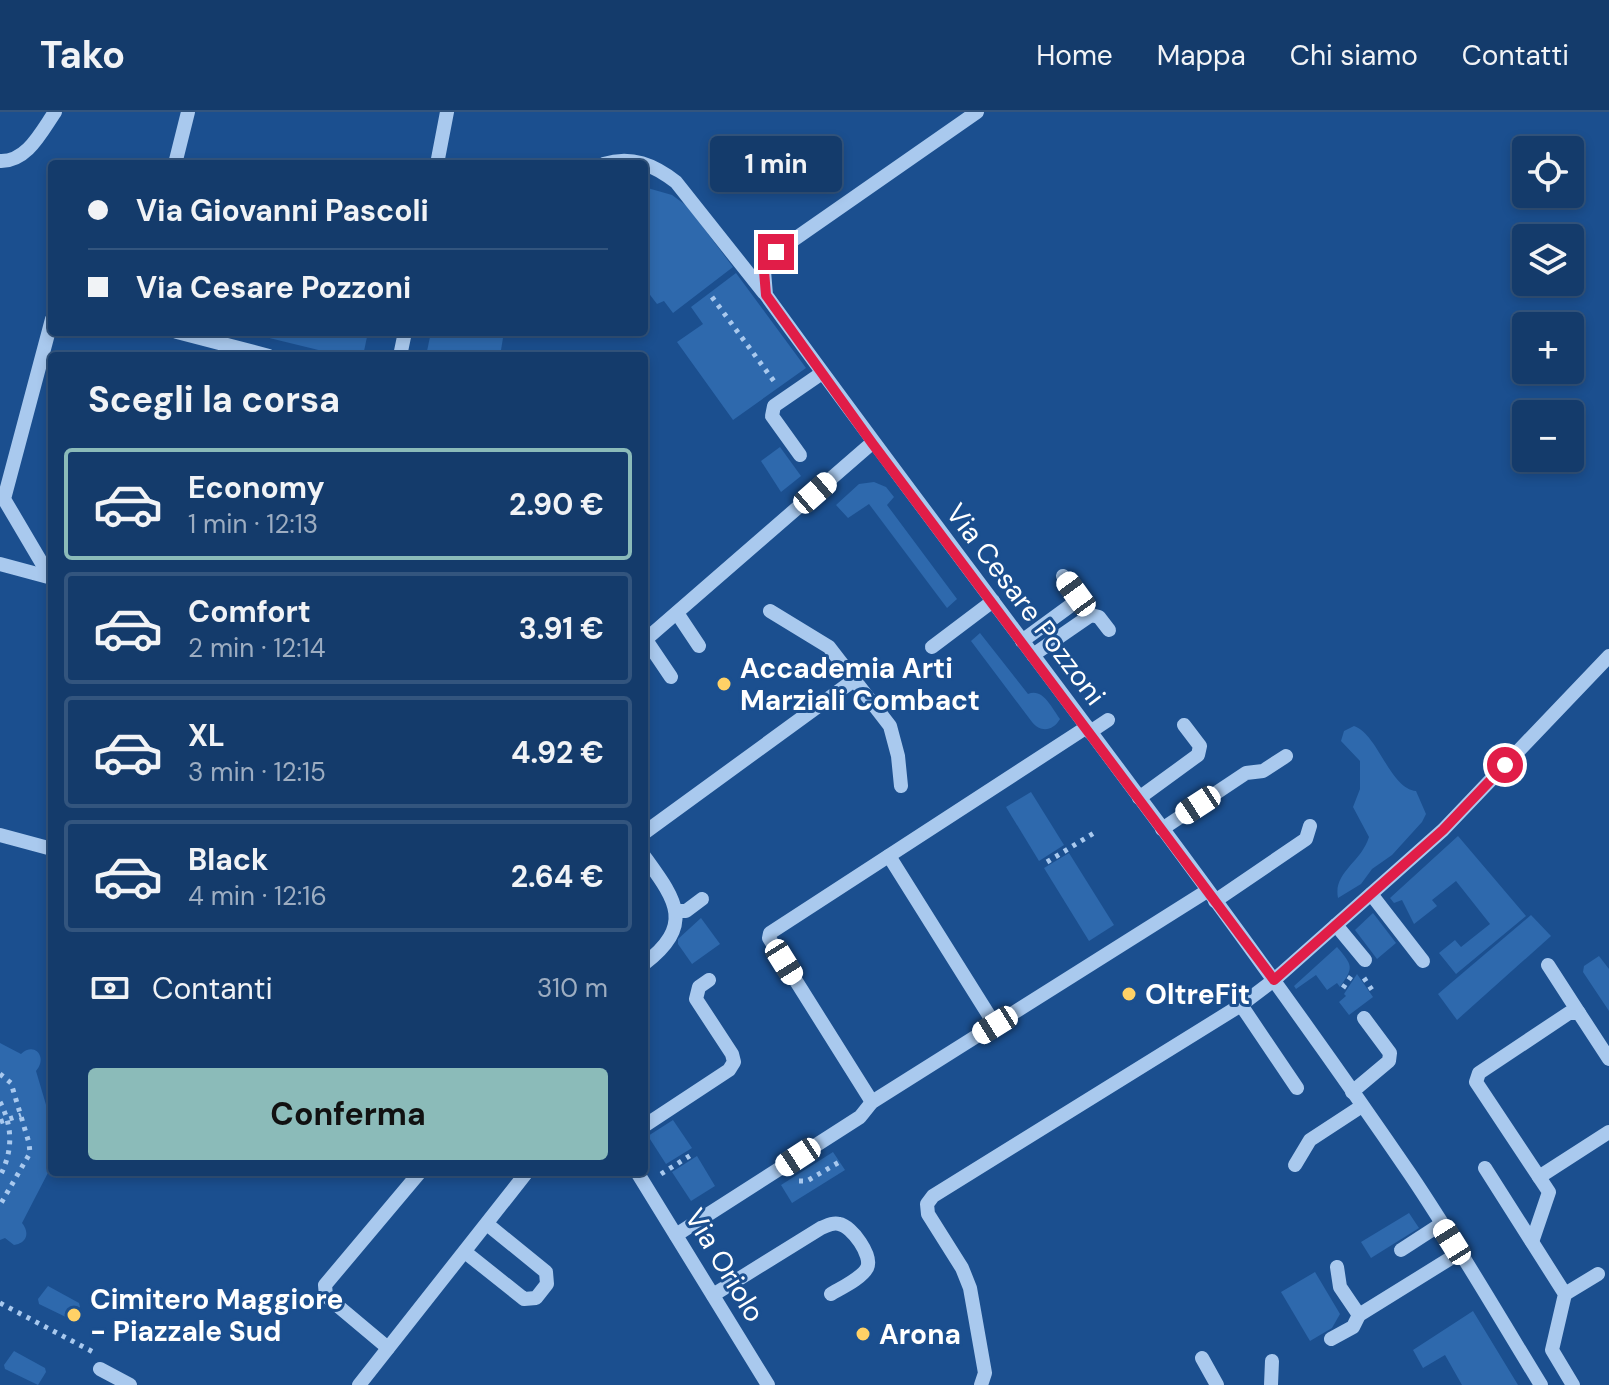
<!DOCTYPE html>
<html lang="it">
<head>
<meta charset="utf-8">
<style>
	body { margin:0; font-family:"DM Sans",sans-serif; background:#1d4271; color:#f1f3f6; height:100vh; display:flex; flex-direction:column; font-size:30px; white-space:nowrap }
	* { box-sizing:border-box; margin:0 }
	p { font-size:26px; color:#9dadc1 }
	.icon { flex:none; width:44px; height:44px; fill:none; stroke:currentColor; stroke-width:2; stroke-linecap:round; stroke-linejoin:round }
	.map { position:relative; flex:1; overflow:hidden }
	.sheet { position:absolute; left:48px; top:240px; width:600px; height:824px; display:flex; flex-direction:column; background:#143b6b; border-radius:8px; box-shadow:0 4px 12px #0003,0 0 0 2px #33557e }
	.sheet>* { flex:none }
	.guide { position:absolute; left:48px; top:48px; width:600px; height:176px; border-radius:8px; box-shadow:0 4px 12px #0003,0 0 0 2px #33557e; display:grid; align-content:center; height:176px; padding:0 40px; background:#143b6b }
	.fabs { position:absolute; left:1512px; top:24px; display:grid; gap:16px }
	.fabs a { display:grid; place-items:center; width:72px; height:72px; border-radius:8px; background:#143b6b; box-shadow:0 4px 12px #0003,0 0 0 2px #33557e; font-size:40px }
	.end { position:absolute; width:36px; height:36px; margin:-18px; border:10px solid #e11d48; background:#fff; box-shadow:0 0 0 4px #fff }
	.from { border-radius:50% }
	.bubble { position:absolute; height:56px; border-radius:8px; background:#143b6b; box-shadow:0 4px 12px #0003,0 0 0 2px #33557e; font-size:26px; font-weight:700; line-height:56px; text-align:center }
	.car { position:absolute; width:24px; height:48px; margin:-24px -12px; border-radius:10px; box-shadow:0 0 6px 2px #0007; background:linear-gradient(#fff 24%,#345 0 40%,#fff 0 76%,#345 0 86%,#fff 0) }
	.guide b { display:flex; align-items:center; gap:28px; height:76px; font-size:30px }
	.guide b+b { border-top:2px solid #33557e }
	.guide i { width:20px; height:20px; background:#f1f3f6 }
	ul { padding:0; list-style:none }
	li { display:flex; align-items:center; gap:24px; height:112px; margin:0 16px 12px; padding:0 24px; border:4px solid #33557e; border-radius:8px }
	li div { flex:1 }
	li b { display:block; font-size:30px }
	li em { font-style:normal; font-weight:700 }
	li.selected { border-color:#8bbbb9 }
	li>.icon { width:72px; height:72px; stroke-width:1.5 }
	h2 { padding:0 40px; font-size:36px; line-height:96px }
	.pay { display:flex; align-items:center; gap:20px; height:88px; padding:0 40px; font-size:30px }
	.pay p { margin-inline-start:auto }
	.primary-button { display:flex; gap:16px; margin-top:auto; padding:16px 40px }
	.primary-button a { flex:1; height:92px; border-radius:8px; background:#8bbbb9; color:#111; font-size:32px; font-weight:700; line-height:92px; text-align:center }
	header { display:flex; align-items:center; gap:48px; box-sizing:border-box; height:112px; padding:0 40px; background:#143b6b; border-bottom:2px solid #33557e }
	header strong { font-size:38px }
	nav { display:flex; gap:44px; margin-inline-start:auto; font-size:28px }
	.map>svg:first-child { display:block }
</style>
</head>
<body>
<header>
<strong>Tako</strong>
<nav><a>Home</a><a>Mappa</a><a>Chi siamo</a><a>Contatti</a></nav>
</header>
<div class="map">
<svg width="1609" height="1273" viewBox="0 0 1609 1273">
	<rect width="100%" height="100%" fill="#1b4f8f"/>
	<g fill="#2e69ad">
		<polygon points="644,75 672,83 687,94 733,155 673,201 664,189 657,192 644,175"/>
		<polygon points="736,161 806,256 733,308 677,230 703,212 691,195"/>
		<polygon points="245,220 368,220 363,244 343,244"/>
		<polygon points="431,220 504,220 500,244 426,244"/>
		<polygon points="780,335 801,364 781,380 761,349"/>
		<polygon points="874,370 886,375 894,385 887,393 957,487 947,496 869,392 848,406 836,393 859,372"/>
		<path d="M980 521 1028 582C1043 576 1051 595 1060 607 1053 619 1041 621 1032 610L971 529Z"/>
		<path d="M1354 614C1378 622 1390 677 1416 679L1426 702 1422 710 1392 743 1372 757 1361 772 1338 786C1333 760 1361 751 1369 725L1353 695 1360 677V649L1341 629 1344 619Z"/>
		<polygon points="1031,680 1064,733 1039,749 1006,695"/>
		<polygon points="1458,724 1526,804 1456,862 1439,841 1455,828 1461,835 1490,812 1456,769 1432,788 1437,794 1414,812 1402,788 1394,791 1390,786"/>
		<polygon points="1069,741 1114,813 1089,829 1044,756"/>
		<polygon points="1373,801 1396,831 1377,847 1355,818"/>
		<polygon points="1531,803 1551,824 1457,908 1438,882"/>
		<polygon points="701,806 720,832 692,852 678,832 678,827"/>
		<path d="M1337 835C1353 854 1354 855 1340 875L1337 871 1327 878 1316 863 1296 877 1294 874Z"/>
		<polygon points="1599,844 1609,857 1609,899 1583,860 1584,854"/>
		<polygon points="1357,862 1373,885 1349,903 1339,890 1346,884 1344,882"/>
		<path d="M0 931 21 942C35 929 48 946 36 959L52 1013V1053L22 1111C30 1121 27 1131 14 1133L5 1126 0 1128Z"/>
		<polygon points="673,1008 692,1036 666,1052 648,1024"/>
		<polygon points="833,1040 845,1058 792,1091 781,1073"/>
		<polygon points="697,1044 715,1074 691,1089 672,1060"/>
		<polygon points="1409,1101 1419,1116 1371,1146 1361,1130"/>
		<polygon points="1315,1160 1340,1202 1332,1216 1310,1229 1281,1180"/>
		<polygon points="48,1174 79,1191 80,1195 72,1208 39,1192 38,1187"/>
		<polygon points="1473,1199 1518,1273 1462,1273 1445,1243 1423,1256 1413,1238"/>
		<polygon points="14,1239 45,1256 46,1260 38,1273 5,1257 4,1253"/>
	</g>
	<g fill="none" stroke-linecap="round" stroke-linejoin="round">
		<g stroke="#a9c9ee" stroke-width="5" stroke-dasharray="4 6" stroke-linecap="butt">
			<polyline points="712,185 776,272"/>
			<polyline points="1047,750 1094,721"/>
			<polyline points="1364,866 1374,881"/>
			<polyline points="1343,876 1354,860"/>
			<polyline points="0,962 11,971 29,1031 30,1041 0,1093"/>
			<path d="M0 990C13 1015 13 1039 0 1064"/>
			<polyline points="0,1010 21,1003"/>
			<polyline points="661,1062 691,1043"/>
			<polyline points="799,1069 807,1069 841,1049"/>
			<polyline points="0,1191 95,1241"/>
		</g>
		<g stroke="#a9c9ee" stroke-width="14">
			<path d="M977 0 776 140 764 159 766 183C979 477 1205 762 1410 1062 1456 1130 1498 1203 1541 1273"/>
			<path d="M0 49C27 50 41 20 55 0"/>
			<polyline points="175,52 188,0"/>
			<polyline points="437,52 447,0"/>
			<path d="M604 52C631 43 654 53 676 70L764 181"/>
			<polyline points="177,220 269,244"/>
			<polyline points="400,244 405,220"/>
			<polyline points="800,343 772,304 774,294 822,261"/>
			<polyline points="0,452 52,466"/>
			<polyline points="50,465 4,387 52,207"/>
			<polyline points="770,499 829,535 890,614 898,644 901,674"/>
			<polyline points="677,501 699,534"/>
			<polyline points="646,528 671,565"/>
			<polyline points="644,529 872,331"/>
			<polyline points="1022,529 1074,491 1076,482 1063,464"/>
			<polyline points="932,535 993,489"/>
			<polyline points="1033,543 1091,503 1099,505 1109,518"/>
			<polyline points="1090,620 1108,608"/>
			<polyline points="1139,686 1198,643 1200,634 1184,613"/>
			<polyline points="1162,717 1246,661 1263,659 1286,644"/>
			<polyline points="644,721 854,568"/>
			<polyline points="0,723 52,737"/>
			<path d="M644 744C675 787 696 812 644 852"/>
			<polyline points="889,744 995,913"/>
			<polyline points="1371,782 1423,849"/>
			<polyline points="1215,789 1306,727 1310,714"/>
			<polyline points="676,799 686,799 702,787"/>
			<polyline points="1336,813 1365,848"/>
			<polyline points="1548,853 1579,901"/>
			<polyline points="1241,893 1297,976"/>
			<polyline points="1352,980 1389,949 1390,941 1364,906"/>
			<polyline points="872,990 769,826 770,821 1087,615"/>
			<polyline points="644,1014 729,958 734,950 732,942 696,887 699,875 709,868"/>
			<polyline points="1295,1053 1310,1028 1362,994"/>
			<polyline points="1485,1056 1565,1182 1552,1238 1573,1273"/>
			<polyline points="637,1060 768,1273"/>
			<polyline points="1539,1065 1609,1020"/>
			<polyline points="676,1123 860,1005 872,990 1207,779"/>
			<polyline points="1532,1130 1549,1080 1476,970 1479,961 1569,901 1579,901 1609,947"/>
			<polyline points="1401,1138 1441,1112"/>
			<polyline points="465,1140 524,1187 536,1186 547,1172 546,1160 487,1112"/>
			<polyline points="1337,1155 1340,1175 1359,1203"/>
			<polyline points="1565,1182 1598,1162"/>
			<path d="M713 1183 821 1116C827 1114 832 1110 839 1112 852 1114 873 1144 867 1156 861 1167 841 1176 831 1182"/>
			<polyline points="1331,1227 1353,1215 1359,1203 1459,1141"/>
			<polyline points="388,1236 326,1184 325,1173 420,1060"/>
			<polyline points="1202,1246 1217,1273"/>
			<polyline points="100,1257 130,1273"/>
			<polyline points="359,1273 527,1060"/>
			<polyline points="981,1273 985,1261 970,1176 962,1156 928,1102 927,1092 933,1084 1241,893 1274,868 1443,718 1609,544"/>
			<polyline points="1271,1273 1272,1249"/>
		</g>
	</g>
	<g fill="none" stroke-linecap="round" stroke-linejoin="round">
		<polyline stroke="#e11d48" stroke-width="10" points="776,140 764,159 766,183 872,331 1274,868 1443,718 1505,653"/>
	</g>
	<g fill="#ffd166" stroke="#1b4f8f" stroke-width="3">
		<circle cx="724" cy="572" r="8"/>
		<circle cx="1129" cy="882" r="8"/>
		<circle cx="74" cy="1203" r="8"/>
		<circle cx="863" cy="1222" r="8"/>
	</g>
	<g text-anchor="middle" stroke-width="6" stroke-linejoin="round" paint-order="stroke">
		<g font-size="28" fill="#fff" stroke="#1b4f8f">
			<text transform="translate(1026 492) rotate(53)" y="10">Via Cesare Pozzoni</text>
			<text transform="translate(725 1153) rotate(59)" y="10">Via Oriolo</text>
		</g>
		<g font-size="28" font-weight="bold" fill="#fff" stroke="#1b4f8f" text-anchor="start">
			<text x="740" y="566">Accademia Arti<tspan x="740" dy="32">Marziali Combact</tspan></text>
			<text x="1145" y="892">OltreFit</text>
			<text x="90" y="1197">Cimitero Maggiore<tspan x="90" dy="32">- Piazzale Sud</tspan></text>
			<text x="879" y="1232">Arona</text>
		</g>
	</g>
</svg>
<div class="fabs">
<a><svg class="icon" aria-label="locate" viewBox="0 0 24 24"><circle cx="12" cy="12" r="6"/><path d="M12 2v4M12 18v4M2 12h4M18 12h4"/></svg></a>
<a><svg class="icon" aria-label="layers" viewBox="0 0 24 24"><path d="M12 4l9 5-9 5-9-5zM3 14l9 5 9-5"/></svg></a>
<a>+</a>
<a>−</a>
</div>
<i class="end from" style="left:1505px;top:653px"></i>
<i class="end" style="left:776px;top:140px"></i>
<div class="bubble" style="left:710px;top:24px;width:132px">1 min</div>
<i class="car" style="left:815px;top:381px;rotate:49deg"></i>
<i class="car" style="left:1076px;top:482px;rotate:324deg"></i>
<i class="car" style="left:1198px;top:693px;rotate:237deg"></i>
<i class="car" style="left:784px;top:850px;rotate:148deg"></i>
<i class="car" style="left:995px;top:913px;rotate:238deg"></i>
<i class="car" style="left:798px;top:1045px;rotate:237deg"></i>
<i class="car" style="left:1452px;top:1130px;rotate:328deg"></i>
<div class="guide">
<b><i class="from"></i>Via Giovanni Pascoli</b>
<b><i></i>Via Cesare Pozzoni</b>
</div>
<section class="sheet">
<h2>Scegli la corsa</h2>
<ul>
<li class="selected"><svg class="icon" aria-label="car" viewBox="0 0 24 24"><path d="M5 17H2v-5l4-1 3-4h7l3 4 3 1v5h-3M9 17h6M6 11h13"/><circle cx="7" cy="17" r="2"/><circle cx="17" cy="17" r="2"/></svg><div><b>Economy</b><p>1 min · 12:13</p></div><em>2.90 €</em></li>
<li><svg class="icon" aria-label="car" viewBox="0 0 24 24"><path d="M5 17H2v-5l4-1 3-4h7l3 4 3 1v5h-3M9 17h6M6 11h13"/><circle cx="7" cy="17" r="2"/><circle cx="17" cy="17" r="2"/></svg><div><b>Comfort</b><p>2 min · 12:14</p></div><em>3.91 €</em></li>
<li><svg class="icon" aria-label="car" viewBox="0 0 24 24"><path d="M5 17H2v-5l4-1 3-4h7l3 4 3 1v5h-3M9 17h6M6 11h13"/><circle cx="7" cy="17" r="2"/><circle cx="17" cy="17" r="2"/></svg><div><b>XL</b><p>3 min · 12:15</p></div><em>4.92 €</em></li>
<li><svg class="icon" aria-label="car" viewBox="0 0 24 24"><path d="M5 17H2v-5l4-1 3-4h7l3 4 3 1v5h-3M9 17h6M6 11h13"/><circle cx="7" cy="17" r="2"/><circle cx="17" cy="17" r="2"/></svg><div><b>Black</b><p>4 min · 12:16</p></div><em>2.64 €</em></li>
</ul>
<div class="pay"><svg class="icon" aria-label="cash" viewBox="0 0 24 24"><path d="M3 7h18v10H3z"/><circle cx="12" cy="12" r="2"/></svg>Contanti<p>310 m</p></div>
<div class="primary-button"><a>Conferma</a></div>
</section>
</div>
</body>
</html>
